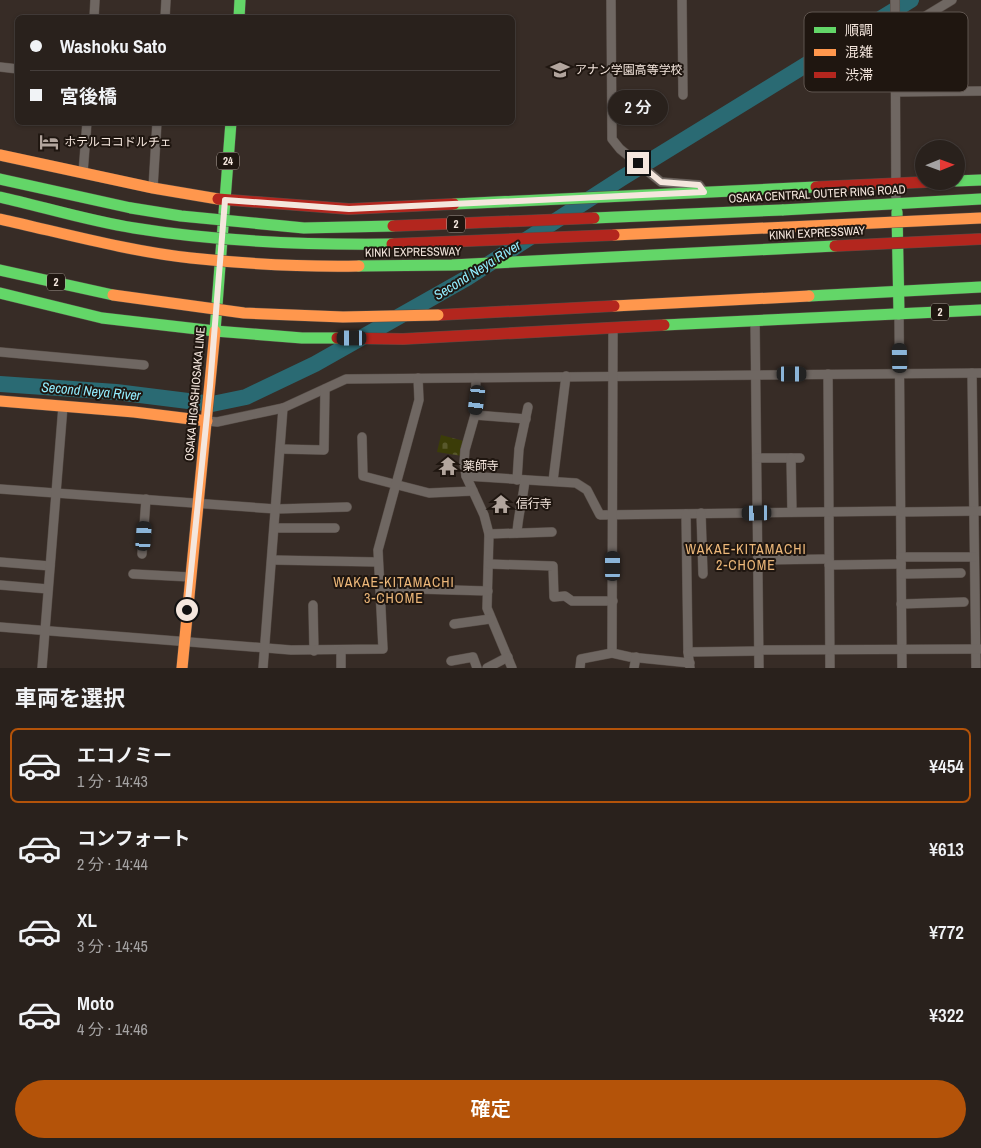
<!DOCTYPE html>
<html lang="ja">
<head>
<meta charset="utf-8">
<style>
	body { margin:0; font-family:"Archivo Narrow","Noto Sans JP",sans-serif; background:#312925; color:#f1f3f6; height:100vh; display:flex; flex-direction:column; font-size:19px; white-space:nowrap }
	* { box-sizing:border-box; margin:0 }
	p { font-size:16px; color:#a5a3a3 }
	.icon { flex:none; width:28px; height:28px; fill:none; stroke:currentColor; stroke-width:2; stroke-linecap:round; stroke-linejoin:round }
	.map { position:relative; height:668px; overflow:hidden }
	.side { display:flex; flex-direction:column; background:#29211c; flex:1 }
	.side>* { flex:none }
	.banner { position:absolute; left:15px; top:15px; width:500px; height:110px; border-radius:8px; box-shadow:0 1px 4px #0004,0 0 0 1px #453e3b; display:grid; align-content:center; height:110px; padding:0 15px; background:#29211c }
	.needle { width:32px; rotate:89deg }
	.fabs { position:absolute; left:915px; top:140px; display:grid; gap:10px }
	.fabs a { display:grid; place-items:center; width:50px; height:50px; border-radius:50%; background:#29211c; box-shadow:0 1px 4px #0004,0 0 0 1px #453e3b; font-size:25px }
	.end { position:absolute; width:22px; height:22px; margin:-11px; border:6px solid #f4e6dd; background:#111; box-shadow:0 0 0 2px #111 }
	.from { border-radius:50% }
	.bubble { position:absolute; height:35px; border-radius:18px; background:#29211c; box-shadow:0 1px 4px #0004,0 0 0 1px #453e3b; font-size:16px; font-weight:600; line-height:35px; text-align:center }
	.car { position:absolute; width:15px; height:30px; margin:-15px -8px; border-radius:6px; box-shadow:0 0 4px 1px #0007; background:linear-gradient(#222 24%,#8ab4d8 0 40%,#222 0 76%,#8ab4d8 0 86%,#222 0) }
	.banner b { display:flex; align-items:center; gap:18px; height:48px; font-size:19px }
	.banner b+b { border-top:1px solid #453e3b }
	.banner i { width:12px; height:12px; background:#f1f3f6 }
	ul { padding:0; list-style:none }
	li { display:flex; align-items:center; gap:15px; height:75px; margin:0 10px 8px; padding:0 5px; border:2px solid transparent; border-radius:8px }
	li div { flex:1 }
	li b { display:block; font-size:19px }
	li em { font-style:normal; font-weight:600 }
	li.selected { border-color:#b45309 }
	li>.icon { width:45px; height:45px; stroke-width:1.5 }
	h2 { padding:0 15px; font-size:22px; line-height:60px }
	.action { display:flex; gap:10px; margin-top:auto; padding:10px 15px }
	.action a { flex:1; height:58px; border-radius:30px; background:#b45309; color:#fff; font-size:20px; font-weight:600; line-height:58px; text-align:center }
	.map>svg:first-child { display:block }
</style>
</head>
<body>
<div class="map">
<svg width="981" height="668" viewBox="0 0 981 668">
	<defs>
		<pattern id="cemetery-stones" width="16" height="16" patternUnits="userSpaceOnUse" patternTransform="scale(1.25)"><rect width="16" height="16" fill="#3b3c08"/><path d="M2 7V4a2 2 0 0 1 4 0v3zM10 15v-3a2 2 0 0 1 4 0v3z" fill="#58582c"/></pattern>
	</defs>
	<rect width="100%" height="100%" fill="#372c26"/>
	<polygon fill="url(#cemetery-stones)" points="441,435 464,441 462,456 437,452"/>
	<g fill="none" stroke-linecap="round" stroke-linejoin="round">
		<polyline stroke="#2a6a73" stroke-width="16" points="0,384 116,392 212,404 246,397 315,364 467,278 622,178 911,0"/>
		<g stroke="#554b45" stroke-width="10">
			<g id="street">
				<polyline points="611,0 612,139 620,149 661,182 699,185 704,192"/>
				<polyline points="682,0 683,95"/>
				<polyline points="895,0 896,204"/>
				<polyline points="94,18 95,0"/>
				<polyline points="165,18 166,0"/>
				<polyline points="896,34 952,0"/>
				<polyline points="0,67 18,69"/>
				<polyline points="897,92 981,91"/>
				<polyline points="83,173 87,122"/>
				<polyline points="153,188 157,122"/>
				<polyline points="899,314 902,668"/>
				<polyline points="755,320 759,668"/>
				<polyline points="0,352 144,365"/>
				<polyline points="972,373 976,668"/>
				<polyline points="828,374 830,668"/>
				<polyline points="476,378 475,415 465,450 464,463 466,476 484,515 489,534 487,608 512,668"/>
				<polyline points="475,415 526,419"/>
				<polyline points="207,421 217,422 283,408 346,379 981,373"/>
				<polyline points="362,437 363,476 429,493 473,491"/>
				<polyline points="280,449 324,450 325,389"/>
				<polyline points="757,458 800,458"/>
				<polyline points="791,458 792,512"/>
				<polyline points="466,476 576,483 587,490 600,515 901,511"/>
				<polyline points="517,480 519,449 528,407"/>
				<polyline points="553,481 566,376"/>
				<polyline points="0,489 276,509 347,507"/>
				<polyline points="901,512 981,511"/>
				<polyline points="701,513 703,574"/>
				<polyline points="686,514 688,652 690,668"/>
				<polyline points="275,528 335,528"/>
				<path d="M517 533C518 515 523 499 525 480"/>
				<polyline points="489,534 552,532"/>
				<polyline points="142,554 146,499"/>
				<polyline points="901,557 974,557"/>
				<polyline points="273,560 377,562"/>
				<polyline points="758,560 829,559"/>
				<polyline points="0,562 50,566"/>
				<polyline points="489,564 553,566 554,597 565,596 572,601 613,601"/>
				<polyline points="829,565 901,564"/>
				<polyline points="133,574 190,577"/>
				<polyline points="902,574 961,573"/>
				<polyline points="0,585 48,589"/>
				<polyline points="381,588 488,591"/>
				<polyline points="901,604 964,602"/>
				<polyline points="313,605 314,651"/>
				<polyline points="454,624 490,619"/>
				<polyline points="0,627 291,650 383,649 378,550 419,400 418,378"/>
				<polyline points="759,650 981,649"/>
				<polyline points="688,652 759,651"/>
				<polyline points="612,653 613,328"/>
				<polyline points="451,661 473,657 477,668"/>
				<polyline points="42,668 63,406"/>
				<polyline points="263,668 283,408"/>
				<polyline points="341,668 341,651"/>
				<polyline points="487,668 508,657"/>
				<polyline points="580,668 581,659 612,653 630,657 690,663"/>
				<polyline points="634,668 636,657"/>
			</g>
		</g>
		<g stroke="#554b45" stroke-width="12">
			<g id="fast">
				<polyline points="239,18 240,0"/>
				<polyline points="0,179 131,208"/>
				<polyline points="956,181 981,180"/>
				<polyline points="454,204 816,187"/>
				<polyline points="782,210 981,199"/>
				<polyline points="897,212 899,314"/>
				<polyline points="0,270 113,295"/>
				<polyline points="0,293 102,318 215,331 302,338 337,338"/>
				<polyline points="809,296 981,287"/>
				<polyline points="664,325 981,310"/>
				<polyline points="215,331 231,122"/>
			</g>
		</g>
		<g stroke="#554b45" stroke-width="12">
			<g id="slow">
				<polyline points="0,155 153,188 218,199"/>
				<polyline points="614,306 809,296"/>
				<polyline points="0,401 134,412 207,421"/>
				<polyline points="182,668 215,331"/>
			</g>
		</g>
		<g stroke="#554b45" stroke-width="12">
			<g id="jam">
				<polyline points="816,187 948,181"/>
				<polyline points="218,199 349,209 454,204"/>
				<polyline points="438,315 614,306"/>
				<polyline points="337,338 403,339 664,325"/>
			</g>
		</g>
		<use href="#street" stroke="#6f6762" stroke-width="9"/>
		<use href="#fast" stroke="#63d668" stroke-width="11"/>
		<use href="#slow" stroke="#ff974d" stroke-width="11"/>
		<use href="#jam" stroke="#b3261e" stroke-width="11"/>
		<g stroke="#554b45" stroke-width="12" stroke-linecap="butt">
			<g id="fast-bridge">
				<path d="M0 197C44 207 89 221 134 228 220 242 306 245 392 244"/>
				<polyline points="131,208 181,216 304,228 393,226"/>
				<polyline points="594,218 782,210"/>
				<polyline points="359,266 452,265 835,246"/>
			</g>
		</g>
		<g stroke="#554b45" stroke-width="12" stroke-linecap="butt">
			<g id="slow-bridge">
				<path d="M0 219C63 233 127 251 191 258 247 264 303 267 359 266"/>
				<polyline points="614,235 981,218"/>
				<polyline points="113,295 244,313 343,317 438,315"/>
			</g>
		</g>
		<g stroke="#554b45" stroke-width="12" stroke-linecap="butt">
			<g id="jam-bridge">
				<polyline points="393,226 594,218"/>
				<polyline points="392,244 614,235"/>
				<polyline points="835,246 981,239"/>
			</g>
		</g>
		<use href="#fast-bridge" stroke="#63d668" stroke-width="11"/>
		<use href="#slow-bridge" stroke="#ff974d" stroke-width="11"/>
		<use href="#jam-bridge" stroke="#b3261e" stroke-width="11"/>
	</g>
	<g fill="none" stroke-linecap="round" stroke-linejoin="round">
		<polyline stroke="#f4e6dd" stroke-width="6" points="187,610 210,386 225,200 349,209 704,192 699,185 661,182 638,163"/>
	</g>
	<defs>
		<g id="school-bare" transform="scale(1.5)"><path d="M0-5L7-2L0 1L-7-2ZM-4 1L0 2.5L4 1V4Q0 6-4 4Z" fill="#b2a59d" stroke="#1f1610" stroke-width="2.5" paint-order="stroke"/></g>
		<g id="hotel-bare" transform="scale(1.5)"><path d="M-6-4.5h1.5V1H6V5H4.5V3h-9V5H-6ZM-4 0a1.8 1.8 0 1 1 3.6 0ZM.5 0V-2.5h3Q6-2.5 6 0Z" fill="#b2a59d" stroke="#1f1610" stroke-width="2.5" paint-order="stroke"/></g>
		<g id="temple-bare" transform="scale(1.5)"><path d="M0-6L5-2H3V0L6.5 2.5H4V6H1.5V3h-3V6H-4V2.5H-6.5L-3 0V-2H-5Z" fill="#b2a59d" stroke="#1f1610" stroke-width="2.5" paint-order="stroke"/></g>
	</defs>
	<g fill-rule="evenodd">
		<use href="#school-bare" x="560" y="70"/>
		<use href="#hotel-bare" x="49" y="142"/>
		<use href="#temple-bare" x="448" y="466"/>
		<use href="#temple-bare" x="501" y="504"/>
	</g>
	<g text-anchor="middle" stroke-width="4" stroke-linejoin="round" paint-order="stroke">
		<g fill="#1f1610" stroke="#b4a8a0" stroke-width="1">
			<rect x="217" y="152.5" width="22" height="17" rx="4"/>
			<rect x="447" y="215.5" width="18" height="17" rx="4"/>
			<rect x="47" y="273.5" width="18" height="17" rx="4"/>
			<rect x="931" y="303.5" width="18" height="17" rx="4"/>
		</g>
		<g font-size="11" font-weight="bold" fill="#f4e6dd">
			<text x="228" y="165">24</text>
			<text x="456" y="228">2</text>
			<text x="56" y="286">2</text>
			<text x="940" y="316">2</text>
		</g>
		<g font-size="12" fill="#f4e6dd" stroke="#1f1610" text-anchor="start">
			<text x="575" y="74">アナン学園高等学校</text>
			<text x="64" y="146">ホテルココドルチェ</text>
			<text x="463" y="470">薬師寺</text>
			<text x="516" y="508">信行寺</text>
		</g>
		<g font-size="12" fill="#f4e6dd" stroke="#1f1610">
			<text transform="translate(817 194) rotate(-3)" y="4">OSAKA CENTRAL OUTER RING ROAD</text>
			<text transform="translate(817 233) rotate(-3)" y="4">KINKI EXPRESSWAY</text>
			<text transform="translate(413 252) rotate(-1)" y="4">KINKI EXPRESSWAY</text>
			<text transform="translate(195 394) rotate(-85)" y="4">OSAKA HIGASHIOSAKA LINE</text>
		</g>
		<g font-size="14" font-style="italic" fill="#91ecfd" stroke="#1f1610">
			<text transform="translate(477 270) rotate(-32)" y="5">Second Neya River</text>
			<text transform="translate(91 391) rotate(5)" y="5">Second Neya River</text>
		</g>
		<g font-size="14" letter-spacing="1" fill="#ecb779" stroke="#1f1610">
			<text x="746" y="554">WAKAE-KITAMACHI<tspan x="746" dy="16">2-CHOME</tspan></text>
			<text x="394" y="587">WAKAE-KITAMACHI<tspan x="394" dy="16">3-CHOME</tspan></text>
		</g>
	</g>
	<rect x="804" y="12" width="164" height="80" rx="8" fill="#1f1610" stroke="#5f544e" stroke-width="1"/>
	<rect x="814" y="27" width="22" height="6" fill="#63d668"/>
	<rect x="814" y="49" width="22" height="7" fill="#ff974d"/>
	<rect x="814" y="72" width="22" height="6" fill="#b3261e"/>
	<g font-size="14" fill="#f4e6dd">
		<text x="845" y="35">順調</text>
		<text x="845" y="57">混雑</text>
		<text x="845" y="80">渋滞</text>
	</g>
</svg>
<div class="fabs">
<a><svg class="needle" viewBox="-14 -14 28 28"><path d="M0-13l5 13h-10z" fill="#e53935"/><path d="M0 13l5-13h-10z" fill="#a5a3a3"/></svg></a>
</div>
<i class="end from" style="left:187px;top:610px"></i>
<i class="end" style="left:638px;top:163px"></i>
<div class="bubble" style="left:608px;top:90px;width:60px">2 分</div>
<i class="car" style="left:352px;top:338px;rotate:270deg"></i>
<i class="car" style="left:900px;top:358px;rotate:359deg"></i>
<i class="car" style="left:792px;top:374px;rotate:90deg"></i>
<i class="car" style="left:477px;top:400px;rotate:187deg"></i>
<i class="car" style="left:757px;top:513px;rotate:269deg"></i>
<i class="car" style="left:144px;top:536px;rotate:4deg"></i>
<i class="car" style="left:613px;top:566px;rotate:0deg"></i>
<div class="banner">
<b><i class="from"></i>Washoku Sato</b>
<b><i></i>宮後橋</b>
</div>
</div>
<section class="side">
<h2>車両を選択</h2>
<ul>
<li class="selected"><svg class="icon" aria-label="car" viewBox="0 0 24 24"><path d="M5 17H2v-5l4-1 3-4h7l3 4 3 1v5h-3M9 17h6M6 11h13"/><circle cx="7" cy="17" r="2"/><circle cx="17" cy="17" r="2"/></svg><div><b>エコノミー</b><p>1 分 · 14:43</p></div><em>¥454</em></li>
<li><svg class="icon" aria-label="car" viewBox="0 0 24 24"><path d="M5 17H2v-5l4-1 3-4h7l3 4 3 1v5h-3M9 17h6M6 11h13"/><circle cx="7" cy="17" r="2"/><circle cx="17" cy="17" r="2"/></svg><div><b>コンフォート</b><p>2 分 · 14:44</p></div><em>¥613</em></li>
<li><svg class="icon" aria-label="car" viewBox="0 0 24 24"><path d="M5 17H2v-5l4-1 3-4h7l3 4 3 1v5h-3M9 17h6M6 11h13"/><circle cx="7" cy="17" r="2"/><circle cx="17" cy="17" r="2"/></svg><div><b>XL</b><p>3 分 · 14:45</p></div><em>¥772</em></li>
<li><svg class="icon" aria-label="car" viewBox="0 0 24 24"><path d="M5 17H2v-5l4-1 3-4h7l3 4 3 1v5h-3M9 17h6M6 11h13"/><circle cx="7" cy="17" r="2"/><circle cx="17" cy="17" r="2"/></svg><div><b>Moto</b><p>4 分 · 14:46</p></div><em>¥322</em></li>
</ul>
<div class="action"><a>確定</a></div>
</section>
</body>
</html>
